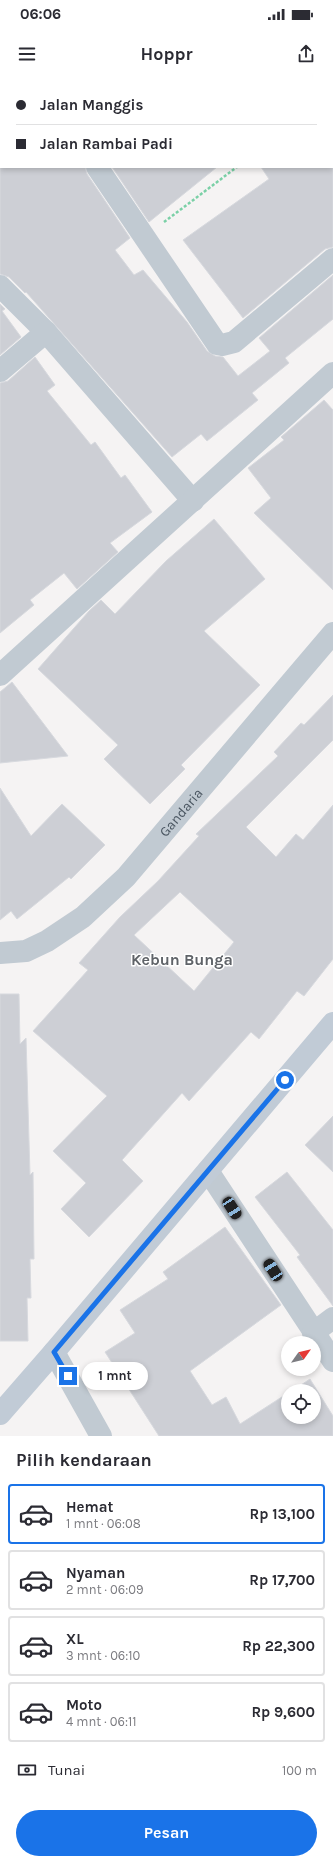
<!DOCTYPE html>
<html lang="id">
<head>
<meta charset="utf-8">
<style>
	body { margin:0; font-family:Karla,sans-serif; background:#f2f2f3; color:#2b2b33; height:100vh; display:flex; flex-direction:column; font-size:15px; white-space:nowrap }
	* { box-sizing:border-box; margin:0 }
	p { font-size:13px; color:#7c7c81 }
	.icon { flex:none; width:22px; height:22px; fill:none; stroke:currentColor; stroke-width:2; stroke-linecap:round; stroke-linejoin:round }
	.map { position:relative; height:1356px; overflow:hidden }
	.panel { display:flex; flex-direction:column; background:#fff; flex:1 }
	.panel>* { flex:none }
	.top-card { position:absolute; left:0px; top:0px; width:333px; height:88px; box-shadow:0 2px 6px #0003; display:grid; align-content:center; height:88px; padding:0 16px; background:#fff }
	.needle { width:26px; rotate:56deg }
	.tools { position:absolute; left:281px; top:1256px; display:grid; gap:8px }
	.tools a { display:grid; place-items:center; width:40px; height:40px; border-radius:50%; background:#fff; box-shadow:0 2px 6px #0003; font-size:20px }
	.end { position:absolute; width:18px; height:18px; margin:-9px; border:5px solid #1a73e8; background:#fff; box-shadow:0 0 0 2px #fff }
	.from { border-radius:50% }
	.bubble { position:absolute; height:28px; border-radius:14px; background:#fff; box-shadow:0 2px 6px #0003; font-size:13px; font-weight:700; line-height:28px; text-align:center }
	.car { position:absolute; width:12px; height:24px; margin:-12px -6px; border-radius:5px; box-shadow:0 0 3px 1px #0007; background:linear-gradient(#222 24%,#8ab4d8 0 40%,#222 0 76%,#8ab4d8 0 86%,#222 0) }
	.top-card b { display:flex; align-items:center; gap:14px; height:38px; font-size:15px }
	.top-card b+b { border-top:1px solid #e1e1e2 }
	.top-card i { width:10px; height:10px; background:#2b2b33 }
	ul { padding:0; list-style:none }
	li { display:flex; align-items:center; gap:12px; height:60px; margin:0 8px 6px; padding:0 8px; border:2px solid #e1e1e2; border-radius:4px }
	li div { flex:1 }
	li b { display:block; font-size:15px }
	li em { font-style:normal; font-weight:700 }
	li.on { border-color:#1a73e8 }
	li>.icon { width:36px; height:36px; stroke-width:1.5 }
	h2 { padding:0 16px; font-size:18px; line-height:48px }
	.pay { display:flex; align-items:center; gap:10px; height:44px; padding:0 16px; font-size:15px }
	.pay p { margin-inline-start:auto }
	.button { display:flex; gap:8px; margin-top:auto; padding:8px 16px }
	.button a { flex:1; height:46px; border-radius:24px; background:#1a73e8; color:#fff; font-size:16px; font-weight:700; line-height:46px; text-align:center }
	.status { display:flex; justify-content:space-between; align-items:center; height:28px; padding:0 20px; background:#fff; direction:ltr }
	.status svg { height:11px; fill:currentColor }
	header { display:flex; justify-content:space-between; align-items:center; height:52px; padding:0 16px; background:#fff; font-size:18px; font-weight:700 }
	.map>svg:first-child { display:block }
</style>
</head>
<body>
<div class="status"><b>06:06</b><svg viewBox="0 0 49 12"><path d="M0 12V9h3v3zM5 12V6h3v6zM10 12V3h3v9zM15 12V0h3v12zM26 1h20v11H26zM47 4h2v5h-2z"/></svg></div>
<header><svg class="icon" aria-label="menu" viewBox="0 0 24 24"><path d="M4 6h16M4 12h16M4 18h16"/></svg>Hoppr<svg class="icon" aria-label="share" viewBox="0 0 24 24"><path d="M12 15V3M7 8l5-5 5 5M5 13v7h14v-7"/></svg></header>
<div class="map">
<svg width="333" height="1356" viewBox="0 0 333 1356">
	<rect width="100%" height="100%" fill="#f5f3f3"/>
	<g fill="#cdcfd5" stroke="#d7d9de" fill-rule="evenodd">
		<polygon points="0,87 85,87 87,94 130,158 115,170 134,195 143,190 187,242 207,271 215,276 223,277 238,296 270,271 259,258 333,195 333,239 285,278 289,283 252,313 258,320 207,361 201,354 172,377 26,212 25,213 9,197 0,194"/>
		<polygon points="112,87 217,87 149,142"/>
		<polygon points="261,87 333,87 333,167 325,169 243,238 183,160 269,99"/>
		<polygon points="0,224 5,229 2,231 21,257 0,275"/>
		<polygon points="35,277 55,305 47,311 91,365 95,362 121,398 125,395 152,432 110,463 118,472 77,509 64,493 30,520 34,525 0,553 0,303 8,301"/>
		<polygon points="324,320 333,330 333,510 254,433 271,418 248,388 284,360 281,357"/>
		<polygon points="214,439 265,499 204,551 260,605 181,685 185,689 150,724 104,679 118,665 38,589 89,531 101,520 115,534 166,481"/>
		<polygon points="12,602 68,676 0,683 0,612"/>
		<path d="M333 615V660L246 747 276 777 296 754 303 760 333 725V879L304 916 297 911 259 959 251 952 189 1021 182 1013 122 1080 143 1101 89 1157 61 1129 86 1103 53 1071 107 1016 33 951 88 890 79 883 120 837 158 801 199 756 196 754 278 676 274 672 301 643 304 645ZM180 812 234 862 194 911 134 855Z"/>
		<polygon points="0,708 31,756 62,724 105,765 71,799 69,797 17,839 11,831 0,840"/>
		<polygon points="0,914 19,914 20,964 26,958 30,1095 33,1092 34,1179 30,1179 31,1218 27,1218 28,1261 0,1261"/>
		<polygon points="333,1036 333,1092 305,1065"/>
		<polygon points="287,1092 333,1150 333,1226 297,1177 300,1175 255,1117"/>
		<polygon points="225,1147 281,1225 190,1291 212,1325 226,1317 240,1344 288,1313 288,1337 314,1337 314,1311 292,1311 310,1299 333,1336 333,1356 159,1356 105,1272 135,1253 120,1230 168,1199 163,1192"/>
	</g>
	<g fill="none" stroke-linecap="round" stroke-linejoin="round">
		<g stroke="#7ad0a6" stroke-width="2.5" stroke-dasharray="3 2" stroke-linecap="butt">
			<polyline points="332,18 333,18"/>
			<polyline points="164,142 237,87"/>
		</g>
		<g stroke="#c1cad2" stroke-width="22">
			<polyline points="37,0 37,1"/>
			<polyline points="117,1 118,0"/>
			<polyline points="97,87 217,264 222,265 234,262 333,179"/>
			<polyline points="0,206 46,252 193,421"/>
			<polyline points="0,291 46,252"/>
			<polyline points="0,595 333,293"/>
			<path id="s1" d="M0 873 26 871 47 861 83 837 126 797 333 553"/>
			<polyline points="208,1091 333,1281"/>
			<polyline points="313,1253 333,1238"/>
			<polyline points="54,1272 101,1356"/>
		</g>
		<polyline stroke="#c1cbd6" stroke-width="22" points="0,1334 54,1272 333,943"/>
	</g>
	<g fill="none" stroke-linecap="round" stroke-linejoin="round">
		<polyline stroke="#1a73e8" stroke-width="5" points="68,1296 54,1272 285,1000"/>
	</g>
	<g text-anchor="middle" stroke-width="3" stroke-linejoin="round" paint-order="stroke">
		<g font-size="14" fill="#4a5661" stroke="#fff">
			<text dy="5" stroke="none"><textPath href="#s1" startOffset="236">Gandaria</textPath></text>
		</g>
		<g font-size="16" font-weight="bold" fill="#5f6368" stroke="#fff">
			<text x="182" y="885">Kebun Bunga</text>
		</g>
	</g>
</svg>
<div class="tools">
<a><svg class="needle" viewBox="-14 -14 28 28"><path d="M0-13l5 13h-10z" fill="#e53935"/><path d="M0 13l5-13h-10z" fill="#7c7c81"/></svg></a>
<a><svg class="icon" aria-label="locate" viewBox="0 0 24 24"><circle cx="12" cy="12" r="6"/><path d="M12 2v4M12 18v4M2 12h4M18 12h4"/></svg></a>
</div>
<i class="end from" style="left:285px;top:1000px"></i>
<i class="end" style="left:68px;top:1296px"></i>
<div class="bubble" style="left:82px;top:1282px;width:66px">1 mnt</div>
<i class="car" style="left:232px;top:1128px;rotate:147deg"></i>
<i class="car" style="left:273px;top:1190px;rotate:327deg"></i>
<div class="top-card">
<b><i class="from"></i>Jalan Manggis</b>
<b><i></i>Jalan Rambai Padi</b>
</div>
</div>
<section class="panel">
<h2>Pilih kendaraan</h2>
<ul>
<li class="on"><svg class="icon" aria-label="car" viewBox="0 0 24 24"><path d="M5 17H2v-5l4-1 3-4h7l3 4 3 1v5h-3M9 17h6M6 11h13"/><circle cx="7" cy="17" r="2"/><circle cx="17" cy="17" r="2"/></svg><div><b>Hemat</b><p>1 mnt · 06:08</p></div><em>Rp 13,100</em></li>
<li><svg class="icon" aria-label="car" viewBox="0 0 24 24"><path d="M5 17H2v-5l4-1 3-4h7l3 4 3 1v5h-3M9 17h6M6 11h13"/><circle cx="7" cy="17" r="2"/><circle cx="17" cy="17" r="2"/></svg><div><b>Nyaman</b><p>2 mnt · 06:09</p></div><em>Rp 17,700</em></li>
<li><svg class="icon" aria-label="car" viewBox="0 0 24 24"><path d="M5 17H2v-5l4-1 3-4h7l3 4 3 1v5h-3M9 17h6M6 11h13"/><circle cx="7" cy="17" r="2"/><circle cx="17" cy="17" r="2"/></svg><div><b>XL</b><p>3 mnt · 06:10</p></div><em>Rp 22,300</em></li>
<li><svg class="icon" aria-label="car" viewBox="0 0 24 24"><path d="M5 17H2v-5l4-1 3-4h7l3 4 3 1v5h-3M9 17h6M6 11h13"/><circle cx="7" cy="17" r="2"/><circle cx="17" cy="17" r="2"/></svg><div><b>Moto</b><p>4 mnt · 06:11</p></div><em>Rp 9,600</em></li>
</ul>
<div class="pay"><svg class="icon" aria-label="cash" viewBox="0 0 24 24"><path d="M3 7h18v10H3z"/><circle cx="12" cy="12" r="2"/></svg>Tunai<p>100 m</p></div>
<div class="button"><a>Pesan</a></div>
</section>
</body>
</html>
